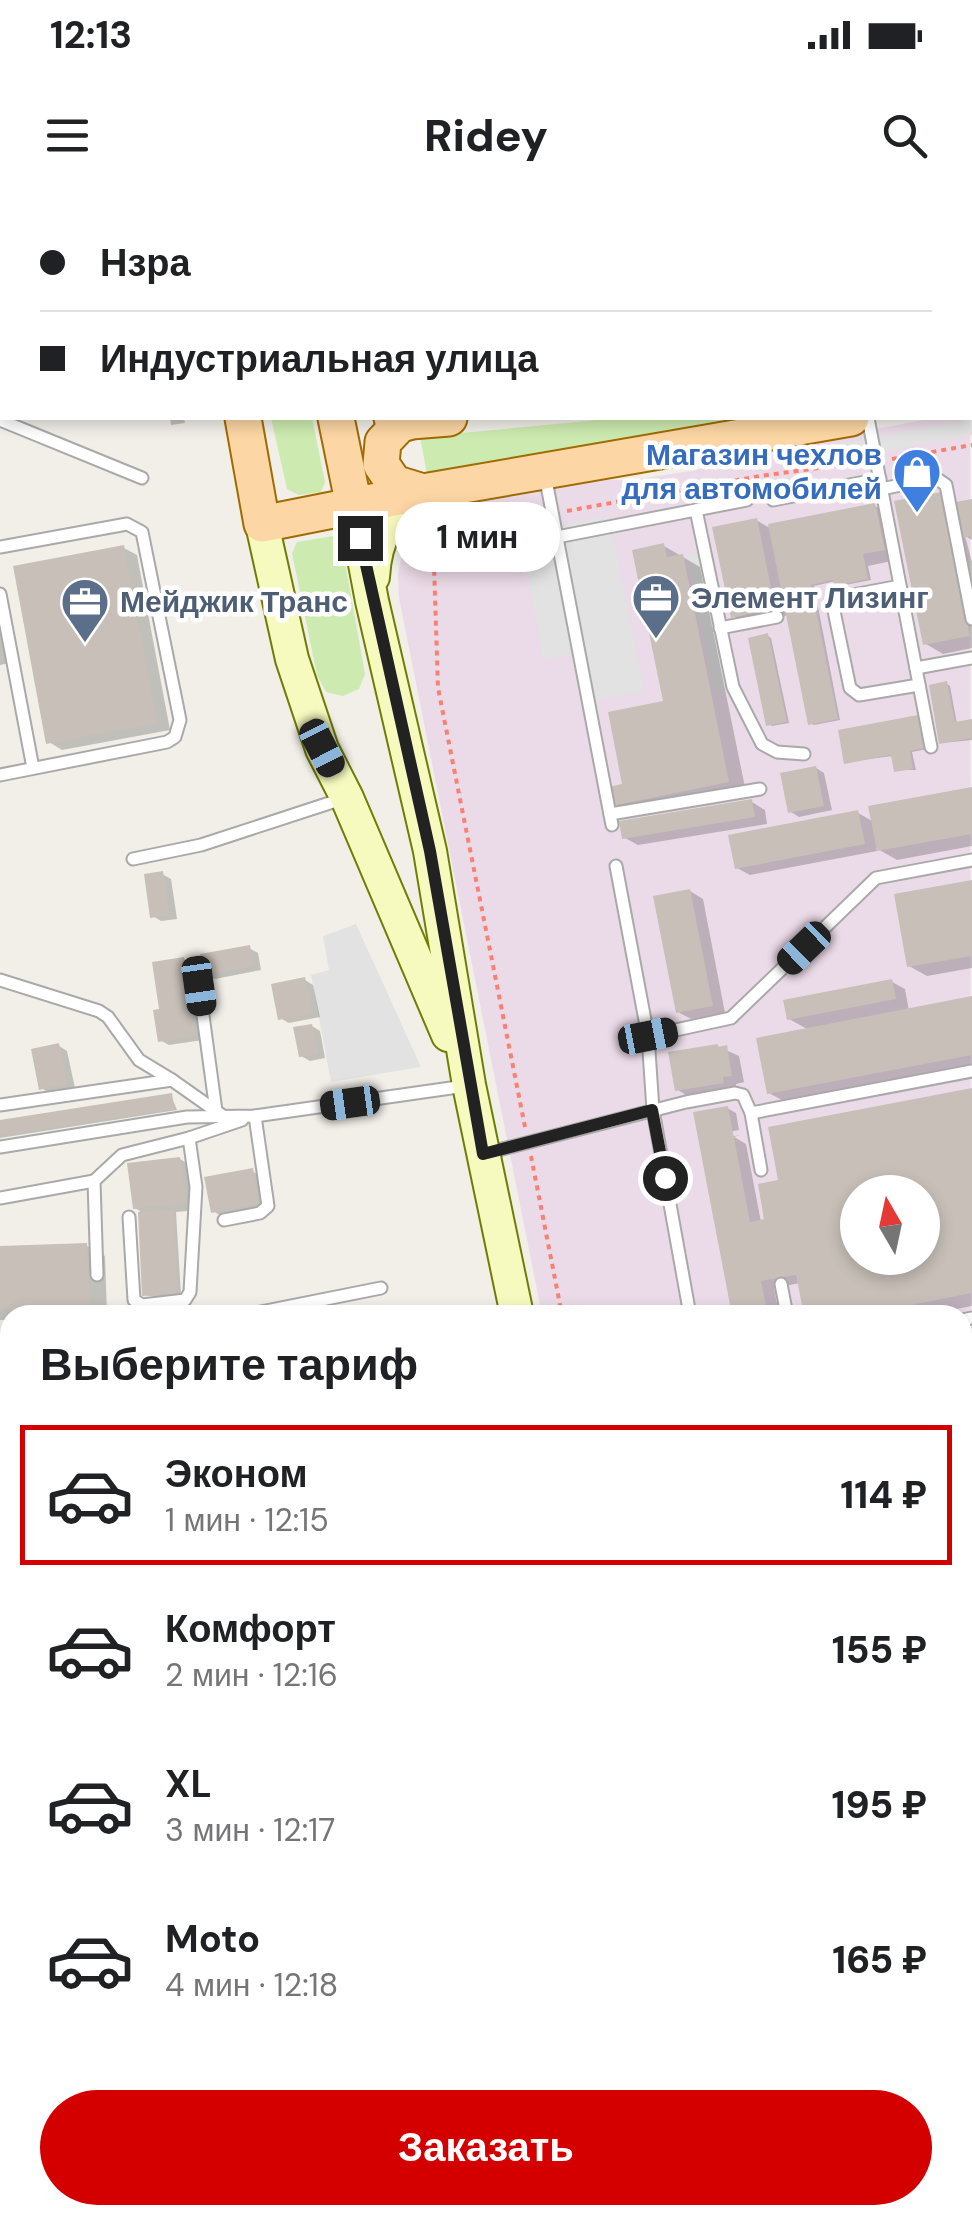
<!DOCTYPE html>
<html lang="ru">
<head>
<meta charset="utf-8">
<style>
	body { margin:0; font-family:"DM Sans",sans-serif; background:#f2f2f2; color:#202124; height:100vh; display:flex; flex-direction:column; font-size:38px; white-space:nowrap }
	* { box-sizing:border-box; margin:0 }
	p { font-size:32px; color:#757577 }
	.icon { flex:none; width:55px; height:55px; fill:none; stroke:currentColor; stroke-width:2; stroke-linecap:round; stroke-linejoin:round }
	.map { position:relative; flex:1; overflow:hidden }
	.details { position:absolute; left:0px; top:1105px; width:972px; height:920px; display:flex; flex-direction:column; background:#fff; border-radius:30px 30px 0 0; box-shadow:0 5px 15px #0003 }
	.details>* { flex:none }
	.guide { position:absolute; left:0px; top:0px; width:972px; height:220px; box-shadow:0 5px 15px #0003; display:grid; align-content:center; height:220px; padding:0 40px; background:#fff }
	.needle { width:65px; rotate:351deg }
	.fabs { position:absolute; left:840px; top:975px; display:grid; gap:20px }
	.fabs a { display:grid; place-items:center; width:100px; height:100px; border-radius:50%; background:#fff; box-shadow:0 5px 15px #0003; font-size:50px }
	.end { position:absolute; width:45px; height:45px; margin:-22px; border:12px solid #222; background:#fff; box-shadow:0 0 0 5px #fff }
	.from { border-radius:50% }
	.bubble { position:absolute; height:70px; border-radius:35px; background:#fff; box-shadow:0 5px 15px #0003; font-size:32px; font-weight:800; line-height:70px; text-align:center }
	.car { position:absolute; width:30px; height:60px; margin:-30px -15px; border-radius:12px; box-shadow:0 0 8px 2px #0007; background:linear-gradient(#222 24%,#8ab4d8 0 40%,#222 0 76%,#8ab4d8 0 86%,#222 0) }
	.guide b { display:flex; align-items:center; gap:35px; height:95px; font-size:38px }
	.guide b+b { border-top:2px solid #e0e0e0 }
	.guide i { width:25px; height:25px; background:#202124 }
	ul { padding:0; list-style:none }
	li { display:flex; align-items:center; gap:30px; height:140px; margin:0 20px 15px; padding:0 20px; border:5px solid transparent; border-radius:0px }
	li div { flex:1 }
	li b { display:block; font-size:38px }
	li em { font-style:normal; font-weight:800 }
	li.selected { border-color:#d40000 }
	li>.icon { width:90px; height:90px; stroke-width:1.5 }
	h2 { padding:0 40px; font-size:45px; line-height:120px }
	.action { display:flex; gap:20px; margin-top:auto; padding:20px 40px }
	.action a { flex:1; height:115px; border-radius:60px; background:#d40000; color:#fff; font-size:40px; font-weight:800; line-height:115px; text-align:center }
	.status { display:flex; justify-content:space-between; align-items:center; height:70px; padding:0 50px; background:#fff; direction:ltr }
	.status svg { height:28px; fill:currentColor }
	header { display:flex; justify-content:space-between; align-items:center; height:130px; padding:0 40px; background:#fff; font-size:45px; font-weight:800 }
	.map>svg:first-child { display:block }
</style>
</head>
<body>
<div class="status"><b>12:13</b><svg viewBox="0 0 49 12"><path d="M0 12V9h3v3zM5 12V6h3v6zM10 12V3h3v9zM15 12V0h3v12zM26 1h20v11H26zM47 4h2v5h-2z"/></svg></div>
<header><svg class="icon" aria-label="menu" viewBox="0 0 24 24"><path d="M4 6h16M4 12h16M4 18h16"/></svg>Ridey<svg class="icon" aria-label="search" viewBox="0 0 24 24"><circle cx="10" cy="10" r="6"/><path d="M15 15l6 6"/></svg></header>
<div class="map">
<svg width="972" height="2025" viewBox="0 0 972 2025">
	<rect width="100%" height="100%" fill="#f2efe9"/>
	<g fill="#ebdbe8" fill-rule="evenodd">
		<polygon points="343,0 972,0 972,135 970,2"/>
		<path d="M970 211 972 2025H731L729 2015H962V1115H542L399 398 398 375 402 352 416 319 429 308 577 280H632L696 270 749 252 935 218H970ZM858 992H922V1058H858Z"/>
	</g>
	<g fill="#cdebb0">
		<polygon points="271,218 312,218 325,282 321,292 299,295 287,289"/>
		<polygon points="619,218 755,218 427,274 420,237"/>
		<polygon points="333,336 338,336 341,340 365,474 359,489 343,496 326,492 317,475 292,353 297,342"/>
	</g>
	<g fill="#e2e2e2">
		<polygon points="971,219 972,235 797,267 794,252"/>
		<polygon points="609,316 644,491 594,501 583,452 543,459 521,333"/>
		<polygon points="698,352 726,490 715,493 687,355"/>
		<polygon points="356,724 421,867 331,882 311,775 329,770 323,736"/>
	</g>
	<g fill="#0003" fill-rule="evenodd">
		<polygon points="0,0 58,0 2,2 0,12"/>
		<polygon points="481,0 536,0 537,2 481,2"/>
		<polygon points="610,0 672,0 673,2 611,2"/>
		<rect x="694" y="0" width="58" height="2"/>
		<polygon points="935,0 972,0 972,36 970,2"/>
		<polygon points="941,294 958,304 972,301 972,340 965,336 972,362 972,448 943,454 926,444"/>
		<polygon points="875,306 893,316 901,359 868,366 871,380 840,386 836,381 814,386 840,520 814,525 810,523 789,415 746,424 733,416 756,320 768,327"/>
		<polygon points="664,346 700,367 746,592 633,615 615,604 666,503"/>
		<polygon points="124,348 137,355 170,530 62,550 49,542"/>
		<polygon points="0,401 14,462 0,465"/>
		<polygon points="768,436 771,438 789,523 772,526 769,524"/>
		<polygon points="947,484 950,486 957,524 972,521 972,540 942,543"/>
		<polygon points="918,518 921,520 927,549 912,552 916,570 896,570 893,556 846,562"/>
		<polygon points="816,568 824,573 832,610 799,617 791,612"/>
		<polygon points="972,589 972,646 897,660 876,648 877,651 750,675 737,668 858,613 874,622"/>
		<polygon points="752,602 765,610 767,624 638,645 625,638"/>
		<polygon points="162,674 171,679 177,719 161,721 153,716"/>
		<polygon points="972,683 972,768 927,776 909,766"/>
		<polygon points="690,691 703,699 725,813 691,819 678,812"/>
		<polygon points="249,748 258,753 261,770 215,779 207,774"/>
		<polygon points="184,759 192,764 203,840 169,845 160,840 162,812"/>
		<polygon points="305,780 313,785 320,817 289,823 280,818"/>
		<polygon points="892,782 905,789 909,811 972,799 972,867 787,903 769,893 809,830 789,819"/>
		<polygon points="312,826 320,831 325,858 310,861 301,856"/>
		<polygon points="59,846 67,851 75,888 50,893 41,888"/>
		<polygon points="717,846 739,856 744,882 736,884 737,890 691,898 678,890"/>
		<path d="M972 890V1106L925 1115H807L800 1083 774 1088 779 1115H734L696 914 727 908 736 913 739 930 704 937V942L740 935 734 937 746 944 761 1022 767 1021 761 986 781 982 771 929ZM858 992H922V1058H858Z"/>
		<polygon points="171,895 177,910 0,938 0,923"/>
		<polygon points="180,959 193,967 198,1010 176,1012 181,1095 148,1096 145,1094 140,1011 135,1008"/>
		<polygon points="252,971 265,979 271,1011 226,1019 213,1011"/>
		<polygon points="87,1046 105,1056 107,1115 10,1115 10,1120 0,1120 0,1049"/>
		<polygon points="972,1154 972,1225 962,1227 962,1156"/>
		<polygon points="962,1320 972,1326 972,1692 962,1693"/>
		<polygon points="10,1537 10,1593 0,1594 0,1538"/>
		<polygon points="972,1929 972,1995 962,1997 962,1931"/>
		<polygon points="130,2015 143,2025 85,2025"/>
		<polygon points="150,2015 249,2015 251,2023 153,2025"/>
		<polygon points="368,2015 410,2015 410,2018 377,2024"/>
		<polygon points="430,2015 475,2015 477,2025 432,2025"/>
	</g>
	<g fill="#c7bfb8" fill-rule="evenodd">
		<polygon points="170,218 184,218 185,223 171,225"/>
		<polygon points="674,281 675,289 660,292 659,284"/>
		<polygon points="941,292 970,436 923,445 894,301"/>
		<polygon points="972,299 972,336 963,338 956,302"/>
		<polygon points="875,303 885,350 863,354 868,379 834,386 833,380 811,385 838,519 808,525 768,324"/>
		<polygon points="757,318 775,408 731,418 712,327"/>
		<polygon points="664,343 667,357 683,354 729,582 612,606 609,587 622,584 608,512 663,501 632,350"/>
		<polygon points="124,345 157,523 46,544 13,366"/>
		<polygon points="768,433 787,522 766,526 748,438"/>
		<polygon points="947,481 955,522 972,519 972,538 939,544 929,485"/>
		<polygon points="918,515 925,548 910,551 913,569 894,572 891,555 844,564 838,530"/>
		<polygon points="816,566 824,606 788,613 780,573"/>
		<polygon points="972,587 972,634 877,651 868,606"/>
		<polygon points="752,599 755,617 622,639 619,621"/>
		<polygon points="858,610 865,644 735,669 728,635"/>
		<polygon points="163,671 169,715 150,718 144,674"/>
		<polygon points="972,680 972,756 907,767 894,694"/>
		<polygon points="690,689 713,806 676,813 653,696"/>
		<polygon points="250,745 253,766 204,775 200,754"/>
		<polygon points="184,757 196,836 158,842 153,810 159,809 152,762"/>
		<polygon points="305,777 312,814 278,820 271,784"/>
		<polygon points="892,779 896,799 787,820 783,800"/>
		<polygon points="972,796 972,855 767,894 756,838"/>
		<polygon points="312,824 318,854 299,857 293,827"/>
		<polygon points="59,843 67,884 39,890 31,849"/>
		<polygon points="718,844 718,847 727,845 732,876 723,877 724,883 675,891 668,852"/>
		<path d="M972 888V1093L860 1115H804L796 1075 761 1081 768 1115H732L693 912 728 906 750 1022 764 1019 758 984 778 980 768 927ZM858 992H922V1058H858Z"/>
		<polygon points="172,893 174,909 0,936 0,920"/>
		<polygon points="180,957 186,1003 133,1009 127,963"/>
		<polygon points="253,968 259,1004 211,1013 204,977"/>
		<polygon points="174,1010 178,1094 142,1096 138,1012"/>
		<polygon points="87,1043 90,1107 0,1110 0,1046"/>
		<polygon points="972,1152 972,1212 962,1214 962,1153"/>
		<polygon points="962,1332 972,1374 972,1679 962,1681"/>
		<polygon points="10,1534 10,1584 0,1586 0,1536"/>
		<polygon points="972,1927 972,1990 962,1992 962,1929"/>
		<polygon points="116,2015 131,2015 132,2025 83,2025 82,2020"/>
		<polygon points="148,2015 236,2015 237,2016 203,2025 150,2025"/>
		<polygon points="428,2015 464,2015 466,2025 430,2025"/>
	</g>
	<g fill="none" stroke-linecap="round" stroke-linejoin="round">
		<g stroke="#a9a9a9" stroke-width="15">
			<g id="service">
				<polyline points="468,0 468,2"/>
				<polyline points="883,2 894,0"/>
				<polyline points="970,40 972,40"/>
				<polyline points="868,218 931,547"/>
				<polyline points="0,220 142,278"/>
				<polyline points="545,275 612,625"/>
				<polyline points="881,289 936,278 946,285 972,419"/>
				<polyline points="773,300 880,279"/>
				<polyline points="696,310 733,487 762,544 777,552 804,554"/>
				<polyline points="557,337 747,300"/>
				<polyline points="0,347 127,324 142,332 180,520 175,537 167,542 0,575"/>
				<polyline points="900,386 842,397 834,411 850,488 859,495 919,485"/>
				<polyline points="0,394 33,568"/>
				<polyline points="720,428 777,417"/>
				<polyline points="916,468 972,458"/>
				<polyline points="610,614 760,589"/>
				<polyline points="133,659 201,645 345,598"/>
				<polyline points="616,666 648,836"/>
				<polyline points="0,780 99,811 108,817 139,860 172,880"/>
				<polyline points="199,786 216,911"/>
				<polyline points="0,905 172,880 223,916"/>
				<polyline points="751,913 972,871"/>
				<polyline points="0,947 187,917 255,916 465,886"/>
				<polyline points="487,953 686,902 735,893 743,895 751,913 761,970"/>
				<polyline points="0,998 94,981"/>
				<polyline points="129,1017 134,1100 142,1105 185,1100 190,1092 196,987 189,938 242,920"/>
				<polyline points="224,1020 260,1013 268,1006 255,916"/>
				<polyline points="97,1075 94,981 122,955 189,938"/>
				<polyline points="781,1084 787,1115"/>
				<polyline points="246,1115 381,1088"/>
				<polyline points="690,1115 653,910 648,836 731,818 876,678 972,660"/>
				<polyline points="962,1120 972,1118"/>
				<polyline points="0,1204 10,1204"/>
				<polyline points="962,1236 972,1234"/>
				<polyline points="0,1278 10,1280"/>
				<polyline points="962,1298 972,1308"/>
				<polyline points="0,1394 10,1391"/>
				<polyline points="962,1720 972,1718"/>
				<polyline points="962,1880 972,1873"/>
				<polyline points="0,1905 10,1902"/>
				<polyline points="0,1982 10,1980"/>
				<polyline points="347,2015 350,2025"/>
				<polyline points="69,2017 70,2025"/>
			</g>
		</g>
		<g stroke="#a9a9a9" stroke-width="26">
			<g id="minor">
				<polyline points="121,2 124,0"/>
				<polyline points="0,104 2,102"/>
			</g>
		</g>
		<g stroke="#707d05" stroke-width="36">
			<g id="secondary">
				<polyline points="354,306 372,401 430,651 469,885 517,1115"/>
				<polyline points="262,324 292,459 322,549 347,598 448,835"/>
				<path d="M373 377C375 338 390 311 423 292"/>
				<polyline points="703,2015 705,2025"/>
			</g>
		</g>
		<g stroke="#a06b00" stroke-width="39">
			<g id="primary">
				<polyline points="203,0 203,2"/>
				<polyline points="290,0 291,2"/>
				<polyline points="970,151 972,151"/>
				<polyline points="970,197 972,197"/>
				<polyline points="243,218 262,324 423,292 851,218"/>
				<polyline points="336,218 354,306"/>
				<polyline points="392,218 411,221 449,218"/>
				<polyline points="411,221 399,225 383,242 381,264 394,283 423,292"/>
			</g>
		</g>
		<g stroke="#fa8072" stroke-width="4" stroke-dasharray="5 5" stroke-linecap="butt">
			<polyline points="329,0 329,2"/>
			<polyline points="892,259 972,245"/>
			<polyline points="567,311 760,276 863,262"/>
			<polyline points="428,321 434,365 438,488 525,927"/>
			<polyline points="429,324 517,309 537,312"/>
			<polyline points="531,956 562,1115"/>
			<polyline points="739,2015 741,2025"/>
		</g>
		<use href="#service" stroke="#fff" stroke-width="11"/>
		<use href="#minor" stroke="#fff" stroke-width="22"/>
		<use href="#secondary" stroke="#f7fabf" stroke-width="32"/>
		<use href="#primary" stroke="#fcd6a4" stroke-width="35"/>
	</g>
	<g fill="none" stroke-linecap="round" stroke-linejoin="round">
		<polyline stroke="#222" stroke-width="12" points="360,338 430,651 483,954 652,910 665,978"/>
	</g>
	<defs>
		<g id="shop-pin" transform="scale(2.5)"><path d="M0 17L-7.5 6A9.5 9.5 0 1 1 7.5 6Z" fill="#3f7fe0" stroke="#fff"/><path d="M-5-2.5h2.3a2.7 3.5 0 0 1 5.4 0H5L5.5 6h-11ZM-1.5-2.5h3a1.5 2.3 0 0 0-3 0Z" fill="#fff"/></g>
		<g id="office-pin" transform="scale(2.5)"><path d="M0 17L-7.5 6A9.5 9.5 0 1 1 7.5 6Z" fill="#5c6f8a" stroke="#fff"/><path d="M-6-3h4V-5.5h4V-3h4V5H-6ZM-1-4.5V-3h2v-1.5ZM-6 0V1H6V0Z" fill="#fff"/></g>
	</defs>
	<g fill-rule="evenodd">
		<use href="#shop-pin" x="917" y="272"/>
		<use href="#office-pin" x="656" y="398"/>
		<use href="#office-pin" x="85" y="402"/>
	</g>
	<g text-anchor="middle" stroke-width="9" stroke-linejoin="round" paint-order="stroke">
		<g font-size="30" font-weight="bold" fill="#366cbe" stroke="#fff" text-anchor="end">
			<text x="882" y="265">Магазин чехлов<tspan x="882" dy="34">для автомобилей</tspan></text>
		</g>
		<g font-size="30" font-weight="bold" fill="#4e5e75" stroke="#fff" text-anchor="start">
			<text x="691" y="408">Элемент Лизинг</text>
			<text x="120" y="412">Мейджик Транс</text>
		</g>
	</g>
</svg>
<div class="fabs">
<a><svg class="needle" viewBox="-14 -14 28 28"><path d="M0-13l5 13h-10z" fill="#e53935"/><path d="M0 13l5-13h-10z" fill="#757577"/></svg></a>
</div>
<i class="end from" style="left:665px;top:978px"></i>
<i class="end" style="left:360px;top:338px"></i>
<div class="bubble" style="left:395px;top:302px;width:165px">1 мин</div>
<i class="car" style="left:322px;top:548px;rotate:153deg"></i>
<i class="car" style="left:804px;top:748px;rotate:226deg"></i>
<i class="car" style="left:199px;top:786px;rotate:172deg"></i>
<i class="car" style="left:648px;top:836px;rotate:79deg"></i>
<i class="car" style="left:350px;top:903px;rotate:262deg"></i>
<div class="guide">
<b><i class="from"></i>Нзра</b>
<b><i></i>Индустриальная улица</b>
</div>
<section class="details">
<h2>Выберите тариф</h2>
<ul>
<li class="selected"><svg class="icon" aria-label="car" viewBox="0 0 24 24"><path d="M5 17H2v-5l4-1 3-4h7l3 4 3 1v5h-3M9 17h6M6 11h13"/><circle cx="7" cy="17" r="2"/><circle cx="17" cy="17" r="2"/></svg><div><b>Эконом</b><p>1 мин · 12:15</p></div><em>114 ₽</em></li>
<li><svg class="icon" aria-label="car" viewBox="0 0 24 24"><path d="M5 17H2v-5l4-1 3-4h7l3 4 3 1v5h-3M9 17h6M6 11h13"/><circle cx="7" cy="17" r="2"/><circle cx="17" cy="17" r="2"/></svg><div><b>Комфорт</b><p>2 мин · 12:16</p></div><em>155 ₽</em></li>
<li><svg class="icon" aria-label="car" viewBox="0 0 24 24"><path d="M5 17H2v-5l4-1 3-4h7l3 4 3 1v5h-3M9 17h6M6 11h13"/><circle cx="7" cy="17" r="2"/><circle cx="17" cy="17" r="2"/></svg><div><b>XL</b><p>3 мин · 12:17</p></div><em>195 ₽</em></li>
<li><svg class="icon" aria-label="car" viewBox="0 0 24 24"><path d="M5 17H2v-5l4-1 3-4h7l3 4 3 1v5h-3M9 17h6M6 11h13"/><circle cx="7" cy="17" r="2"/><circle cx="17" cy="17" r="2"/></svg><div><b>Moto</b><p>4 мин · 12:18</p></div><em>165 ₽</em></li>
</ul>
<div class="action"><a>Заказать</a></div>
</section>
</div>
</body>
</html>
